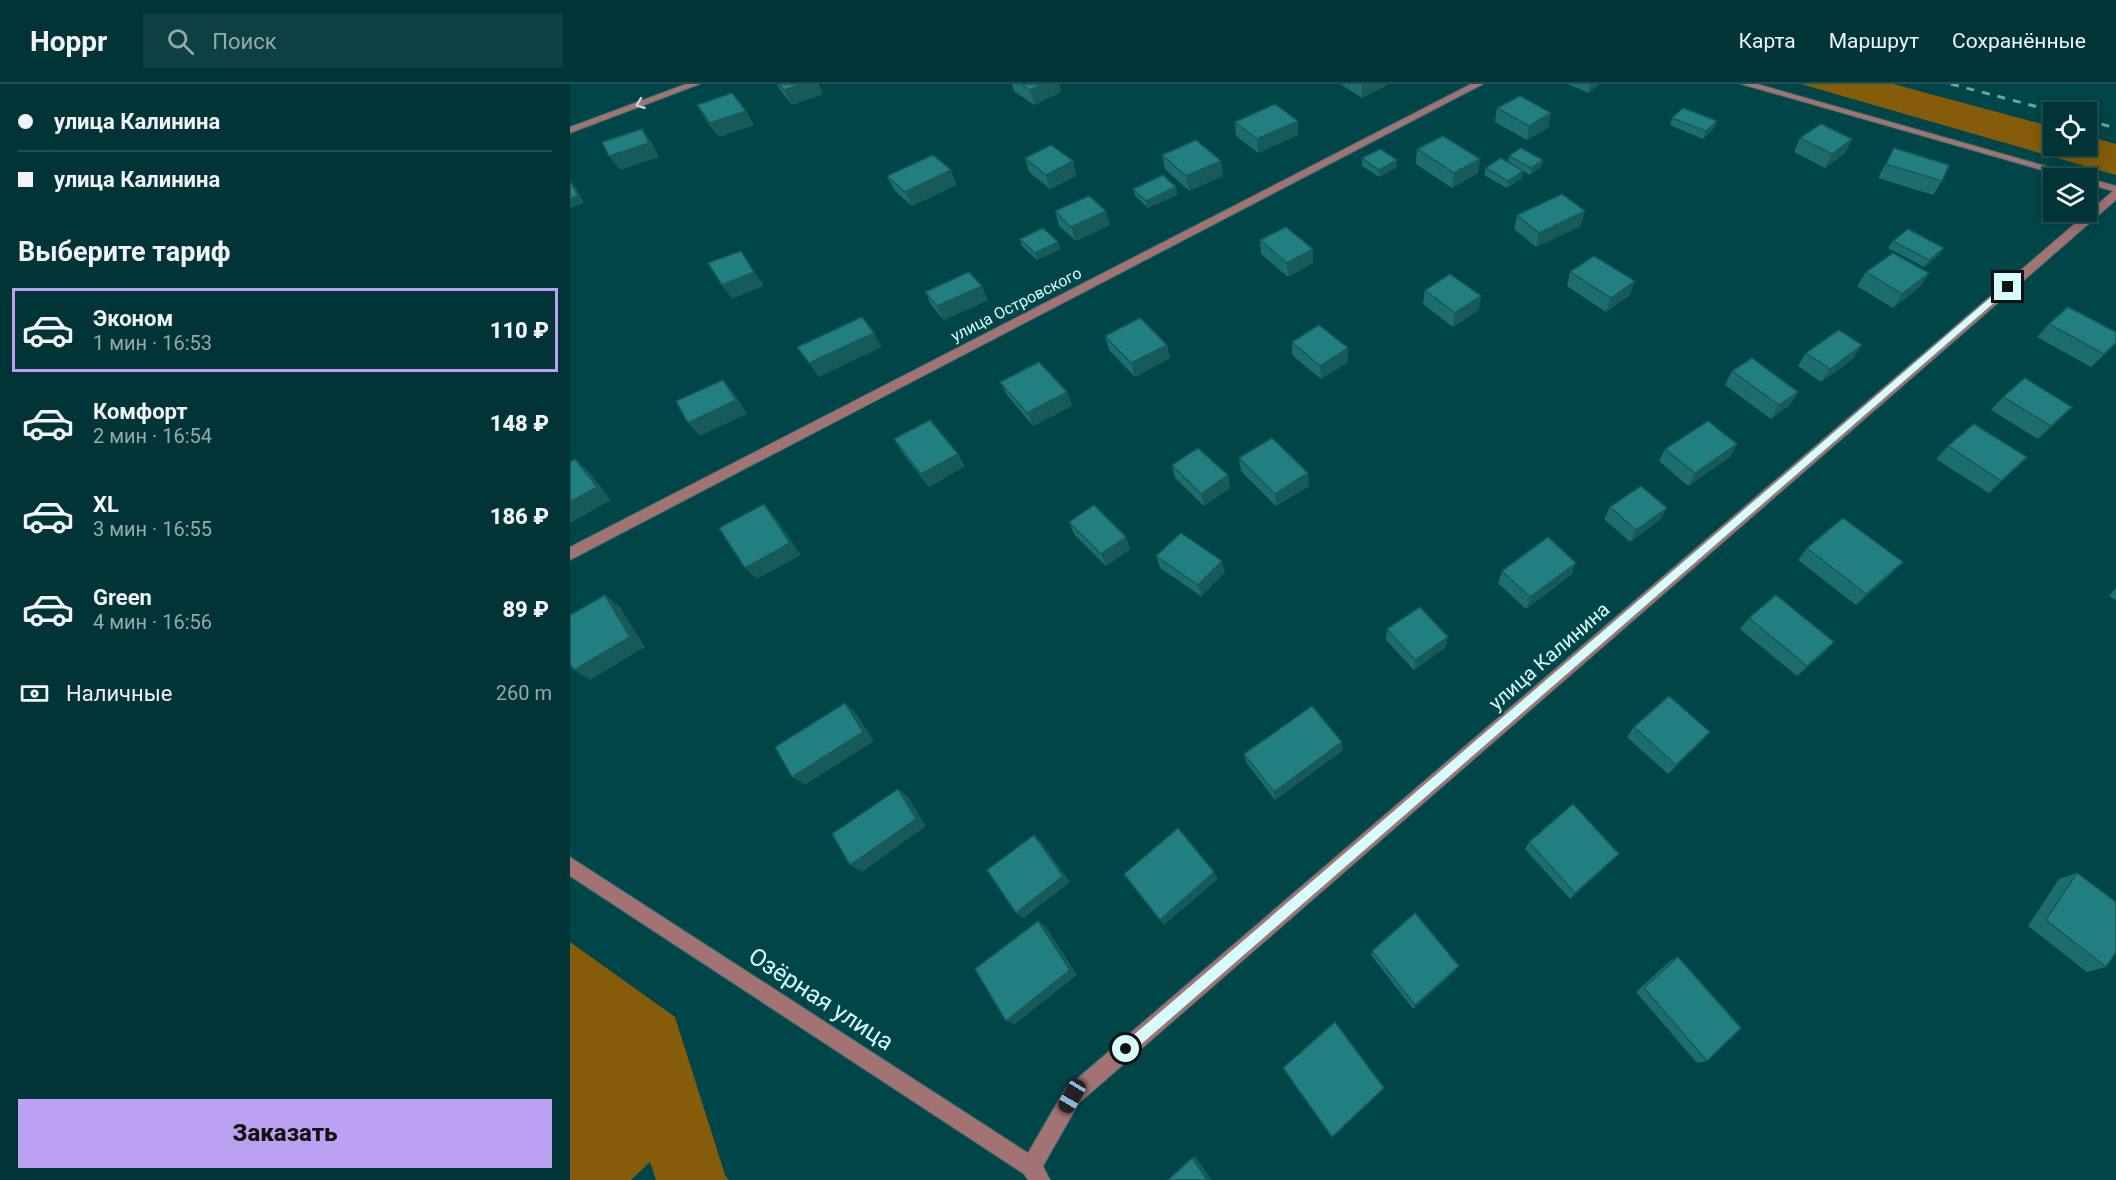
<!DOCTYPE html>
<html lang="ru">
<head>
<meta charset="utf-8">
<style>
	body { margin:0; font-family:Roboto,sans-serif; background:#0e3f42; color:#f1f3f6; height:100vh; display:flex; flex-direction:column; font-size:22px; white-space:nowrap }
	* { box-sizing:border-box; margin:0 }
	p { font-size:20px; color:#95aaad }
	.icon { flex:none; width:33px; height:33px; fill:none; stroke:currentColor; stroke-width:2; stroke-linecap:round; stroke-linejoin:round }
	.map { position:relative; flex:1; overflow:hidden }
	.drawer { display:flex; flex-direction:column; background:#003436; width:570px }
	.drawer>* { flex:none }
	.hud { display:grid; align-content:center; height:132px; padding:0 18px; background:#003436 }
	.fabs { position:absolute; left:1473px; top:18px; display:grid; gap:12px }
	.fabs a { display:grid; place-items:center; width:54px; height:54px; border-radius:0px; background:#003436; box-shadow:0 3px 15px #0003,0 0 0 2px #224f51; font-size:30px }
	.end { position:absolute; width:27px; height:27px; margin:-14px; border:8px solid #d6fcfc; background:#111; box-shadow:0 0 0 3px #111 }
	.from { border-radius:50% }
	.car { position:absolute; width:18px; height:36px; margin:-18px -9px; border-radius:8px; box-shadow:0 0 4px 2px #0007; background:linear-gradient(#222 24%,#8ab4d8 0 40%,#222 0 76%,#8ab4d8 0 86%,#222 0) }
	.hud b { display:flex; align-items:center; gap:21px; height:57px; font-size:22px }
	.hud b+b { border-top:2px solid #224f51 }
	.hud i { width:15px; height:15px; background:#f1f3f6 }
	ul { padding:0; list-style:none }
	li { display:flex; align-items:center; gap:18px; height:84px; margin:0 12px 9px; padding:0 6px; border:3px solid transparent; border-radius:0px }
	li div { flex:1 }
	li b { display:block; font-size:22px }
	li em { font-style:normal; font-weight:800 }
	li.selected { border-color:#bca0f2 }
	li>.icon { width:54px; height:54px; stroke-width:1.5 }
	h2 { padding:0 18px; font-size:27px; line-height:72px }
	.pay { display:flex; align-items:center; gap:15px; height:66px; padding:0 18px; font-size:22px }
	.pay p { margin-inline-start:auto }
	.cta { display:flex; gap:12px; margin-top:auto; padding:12px 18px }
	.cta a { flex:1; height:69px; border-radius:0px; background:#bca0f2; color:#111; font-size:24px; font-weight:800; line-height:69px; text-align:center }
	header { display:flex; align-items:center; gap:36px; box-sizing:border-box; height:84px; padding:0 30px; background:#003436; border-bottom:2px solid #224f51 }
	header strong { font-size:28px }
	nav { display:flex; gap:33px; margin-inline-start:auto; font-size:21px }
	.search { width:420px; height:54px; background:#0e3f42; display:flex; align-items:center; gap:15px; box-sizing:border-box; padding:0 21px; border-radius:0px; color:#95aaad; font-size:22px }
	main { display:flex; flex:1; min-height:0 }
	.map>svg:first-child { display:block }
</style>
</head>
<body>
<header>
<strong>Hoppr</strong>
<div class="search"><svg class="icon" aria-label="search" viewBox="0 0 24 24"><circle cx="10" cy="10" r="6"/><path d="M15 15l6 6"/></svg>Поиск</div>
<nav><a>Карта</a><a>Маршрут</a><a>Сохранённые</a></nav>
</header>
<main>
<section class="drawer">
<div class="hud">
<b><i class="from"></i>улица Калинина</b>
<b><i></i>улица Калинина</b>
</div>
<h2>Выберите тариф</h2>
<ul>
<li class="selected"><svg class="icon" aria-label="car" viewBox="0 0 24 24"><path d="M5 17H2v-5l4-1 3-4h7l3 4 3 1v5h-3M9 17h6M6 11h13"/><circle cx="7" cy="17" r="2"/><circle cx="17" cy="17" r="2"/></svg><div><b>Эконом</b><p>1 мин · 16:53</p></div><em>110 ₽</em></li>
<li><svg class="icon" aria-label="car" viewBox="0 0 24 24"><path d="M5 17H2v-5l4-1 3-4h7l3 4 3 1v5h-3M9 17h6M6 11h13"/><circle cx="7" cy="17" r="2"/><circle cx="17" cy="17" r="2"/></svg><div><b>Комфорт</b><p>2 мин · 16:54</p></div><em>148 ₽</em></li>
<li><svg class="icon" aria-label="car" viewBox="0 0 24 24"><path d="M5 17H2v-5l4-1 3-4h7l3 4 3 1v5h-3M9 17h6M6 11h13"/><circle cx="7" cy="17" r="2"/><circle cx="17" cy="17" r="2"/></svg><div><b>XL</b><p>3 мин · 16:55</p></div><em>186 ₽</em></li>
<li><svg class="icon" aria-label="car" viewBox="0 0 24 24"><path d="M5 17H2v-5l4-1 3-4h7l3 4 3 1v5h-3M9 17h6M6 11h13"/><circle cx="7" cy="17" r="2"/><circle cx="17" cy="17" r="2"/></svg><div><b>Green</b><p>4 мин · 16:56</p></div><em>89 ₽</em></li>
</ul>
<div class="pay"><svg class="icon" aria-label="cash" viewBox="0 0 24 24"><path d="M3 7h18v10H3z"/><circle cx="12" cy="12" r="2"/></svg>Наличные<p>260 m</p></div>
<div class="cta"><a>Заказать</a></div>
</section>
<div class="map">
<svg width="1546" height="1096" viewBox="0 0 1546 1096">
	<rect width="100%" height="100%" fill="#004648"/>
	<g fill="#855c09">
		<polygon points="1231,0 1323,0 1483,43 1484,62 1516,62 1517,52 1546,60 1546,91"/>
		<polygon points="0,858 105,933 155,1091 159,1096 86,1096 80,1078 61,1096 0,1096"/>
	</g>
	<g fill="none" stroke-linecap="round" stroke-linejoin="round">
		<g stroke="#276768" stroke-width="2">
			<g id="minor">
				<polygon points="116,0 130,0 0,49 0,43"/>
				<polygon points="901,0 913,0 0,476 0,463"/>
				<polygon points="1171,0 1187,0 1546,102 1546,116 509,1019 473,1082 480,1096 458,1096 454,1090 0,792 0,773 458,1069 495,1005 1543,107 1516,100 1516,94 1500,94"/>
			</g>
		</g>
		<use href="#minor" fill="#a37273" fill-rule="evenodd"/>
		<g stroke="#6ea3a4" stroke-width="3" stroke-dasharray="8 8" stroke-linecap="butt">
			<polyline points="1381,0 1487,28"/>
			<polyline points="1516,36 1546,44"/>
		</g>
	</g>
	<g fill="#1d6d6f">
		<polygon points="207,0 248,0 253,10 222,21 210,6"/>
		<polygon points="442,0 489,0 491,8 464,21 444,7"/>
		<polygon points="770,0 819,0 792,14"/>
		<polygon points="998,0 1029,0 1018,9"/>
		<polygon points="127,21 176,27 184,41 149,53 136,36"/>
		<polygon points="927,24 981,29 978,44 957,56 925,38"/>
		<polygon points="1102,34 1147,37 1144,44 1133,55 1100,41"/>
		<polygon points="665,38 728,51 688,69 666,52"/>
		<polygon points="1230,54 1282,55 1275,69 1255,84 1224,68"/>
		<polygon points="1324,64 1372,97 1363,111 1308,94"/>
		<polygon points="847,65 910,75 908,89 882,104 846,80"/>
		<polygon points="592,71 651,77 653,92 619,107 595,85"/>
		<polygon points="939,72 973,76 971,83 960,91 953,87 952,94 937,104 914,91 916,84 938,79"/>
		<polygon points="455,74 503,77 506,92 480,105 459,88"/>
		<polygon points="792,74 827,83 809,93 792,82"/>
		<polygon points="317,92 387,101 342,122 324,106"/>
		<polygon points="606,103 607,111 578,124 565,112 563,105"/>
		<polygon points="485,127 536,127 540,141 506,157 489,142"/>
		<polygon points="947,131 1011,142 966,163 944,145"/>
		<polygon points="450,155 488,158 491,165 467,176 452,162"/>
		<polygon points="690,156 743,179 718,193 691,170"/>
		<polygon points="1323,157 1369,171 1354,183 1318,164"/>
		<polygon points="1000,188 1060,211 1036,228 997,202"/>
		<polygon points="1296,188 1359,189 1350,203 1323,224 1287,202"/>
		<polygon points="855,206 909,226 883,243 853,220"/>
		<polygon points="355,208 418,216 374,236 362,222"/>
		<polygon points="1479,240 1546,259 1521,283 1467,253"/>
		<polygon points="535,252 597,261 600,274 565,293 539,266"/>
		<polygon points="722,258 778,264 778,278 751,295 722,271"/>
		<polygon points="1236,269 1283,275 1251,298 1228,282"/>
		<polygon points="1162,287 1228,308 1220,321 1201,335 1155,301"/>
		<polygon points="430,298 497,308 502,322 463,342 437,311"/>
		<polygon points="1433,313 1502,323 1468,355 1421,326"/>
		<polygon points="324,355 395,382 359,403 332,368"/>
		<polygon points="1167,360 1160,373 1118,402 1089,377 1095,365"/>
		<polygon points="1378,362 1457,373 1419,409 1366,375"/>
		<polygon points="669,374 738,389 739,402 706,422 671,387"/>
		<polygon points="602,381 658,391 660,404 634,422 605,394"/>
		<polygon points="1040,423 1090,436 1060,458 1034,435"/>
		<polygon points="499,438 556,453 560,465 536,482 504,450"/>
		<polygon points="1237,464 1321,490 1286,521 1228,476"/>
		<polygon points="586,472 655,488 631,512 590,484"/>
		<polygon points="932,487 1002,490 956,525 928,499"/>
		<polygon points="1546,504 1546,516 1539,512"/>
		<polygon points="1179,534 1254,569 1227,592 1170,545"/>
		<polygon points="817,545 876,563 844,586 816,556"/>
		<polygon points="1064,643 1132,657 1098,690 1057,653"/>
		<polygon points="772,667 705,716 676,678 674,670"/>
		<polygon points="959,758 1049,770 1000,815 955,765"/>
		<polygon points="1507,789 1536,883 1517,888 1458,842 1489,795"/>
		<polygon points="802,867 886,886 843,925 801,871"/>
		<polygon points="1108,873 1137,977 1127,979 1066,908 1100,877"/>
	</g>
	<g fill="#18595a">
		<polygon points="233,0 248,0 253,10 222,21 214,6"/>
		<polygon points="473,0 489,0 491,8 464,21 460,6"/>
		<polygon points="792,0 819,0 792,14"/>
		<polygon points="1020,0 1029,0 1018,9"/>
		<polygon points="176,27 184,41 149,53 140,39"/>
		<polygon points="981,29 978,44 957,56 959,42"/>
		<polygon points="728,37 728,51 688,69 687,55"/>
		<polygon points="1147,37 1144,44 1133,55 1136,47"/>
		<polygon points="72,45 82,59 89,73 50,86 39,72"/>
		<polygon points="1282,55 1275,69 1255,84 1262,70"/>
		<polygon points="910,75 908,89 882,104 884,89"/>
		<polygon points="827,76 827,83 809,93 809,86"/>
		<polygon points="973,76 971,83 960,91 961,84"/>
		<polygon points="503,77 506,92 480,105 476,91"/>
		<polygon points="651,77 653,92 619,107 616,92"/>
		<polygon points="381,86 387,101 342,122 335,108"/>
		<polygon points="953,87 952,94 937,104 938,97"/>
		<polygon points="0,97 6,104 14,119 0,124"/>
		<polygon points="606,103 607,111 578,124 576,117"/>
		<polygon points="536,127 540,141 506,157 501,143"/>
		<polygon points="1015,127 1011,142 966,163 969,149"/>
		<polygon points="488,158 491,165 467,176 465,169"/>
		<polygon points="1374,164 1369,171 1354,183 1359,176"/>
		<polygon points="743,165 743,179 718,193 717,179"/>
		<polygon points="171,167 194,202 162,215 152,201"/>
		<polygon points="1359,189 1350,203 1323,224 1332,210"/>
		<polygon points="1065,197 1060,211 1036,228 1041,214"/>
		<polygon points="412,202 418,216 374,236 367,222"/>
		<polygon points="911,212 909,226 883,243 885,229"/>
		<polygon points="304,249 312,263 249,293 239,279"/>
		<polygon points="597,261 600,274 565,293 561,279"/>
		<polygon points="1292,261 1283,275 1251,298 1260,285"/>
		<polygon points="778,264 778,278 751,295 750,282"/>
		<polygon points="153,296 164,309 177,330 130,352 118,339"/>
		<polygon points="497,308 502,322 463,342 457,329"/>
		<polygon points="1228,308 1220,321 1201,335 1209,321"/>
		<polygon points="1502,323 1489,336 1468,355 1481,342"/>
		<polygon points="1167,360 1160,373 1118,402 1125,389"/>
		<polygon points="388,370 395,382 359,403 351,390"/>
		<polygon points="1457,373 1444,386 1419,409 1431,397"/>
		<polygon points="5,375 19,388 41,416 0,439 0,418"/>
		<polygon points="738,389 739,402 706,422 705,410"/>
		<polygon points="658,391 660,404 634,422 631,410"/>
		<polygon points="194,420 205,433 231,471 187,495 175,484"/>
		<polygon points="1097,424 1090,436 1060,458 1066,446"/>
		<polygon points="556,453 560,465 536,482 531,470"/>
		<polygon points="652,477 655,488 631,512 628,501"/>
		<polygon points="1333,478 1321,490 1286,521 1296,510"/>
		<polygon points="1006,479 1002,490 956,525 960,513"/>
		<polygon points="35,511 50,523 75,563 20,596 4,586"/>
		<polygon points="878,553 876,563 844,586 845,576"/>
		<polygon points="1264,558 1254,569 1227,592 1237,582"/>
		<polygon points="275,619 286,629 304,657 235,701 222,693"/>
		<polygon points="1140,648 1132,657 1098,690 1106,681"/>
		<polygon points="772,658 772,667 705,716 704,708"/>
		<polygon points="328,705 338,713 356,742 292,788 280,781"/>
		<polygon points="464,751 471,758 500,798 454,834 446,829"/>
		<polygon points="1049,770 1043,776 1000,815 1005,809"/>
		<polygon points="644,788 648,795 594,841 590,836"/>
		<polygon points="468,837 476,843 507,891 445,940 436,937"/>
		<polygon points="889,882 886,886 843,925 845,921"/>
		<polygon points="626,1073 642,1096 637,1096 622,1074"/>
	</g>
	<g fill="#227f81" stroke="#18595a" stroke-width="1.5">
		<polygon points="209,0 233,0 214,6"/>
		<polygon points="451,0 473,0 460,6"/>
		<polygon points="162,9 176,27 140,39 127,21"/>
		<polygon points="950,12 981,29 959,42 927,24"/>
		<polygon points="705,20 728,37 687,55 665,38"/>
		<polygon points="1113,24 1147,37 1136,47 1102,34"/>
		<polygon points="1251,40 1282,55 1262,70 1230,54"/>
		<polygon points="72,45 79,59 39,72 32,58"/>
		<polygon points="873,52 910,75 884,89 847,65"/>
		<polygon points="626,56 651,77 616,92 592,71"/>
		<polygon points="481,61 503,77 476,91 455,74"/>
		<polygon points="951,64 973,76 961,84 939,72"/>
		<polygon points="1324,64 1379,81 1372,97 1316,80"/>
		<polygon points="810,65 827,76 809,86 792,74"/>
		<polygon points="363,71 381,86 335,108 317,92"/>
		<polygon points="931,74 953,87 938,97 916,84"/>
		<polygon points="593,91 606,103 576,117 563,105"/>
		<polygon points="0,97 8,112 0,115"/>
		<polygon points="992,110 1015,127 969,149 947,131"/>
		<polygon points="519,112 536,127 501,143 485,127"/>
		<polygon points="716,143 743,165 717,179 690,156"/>
		<polygon points="473,144 488,158 465,169 450,155"/>
		<polygon points="1338,145 1374,164 1359,176 1323,157"/>
		<polygon points="171,167 184,188 152,201 138,179"/>
		<polygon points="1323,169 1359,189 1332,210 1296,188"/>
		<polygon points="1024,172 1065,197 1041,214 1000,188"/>
		<polygon points="399,188 412,202 367,222 355,208"/>
		<polygon points="880,190 911,212 885,229 855,206"/>
		<polygon points="1498,223 1546,248 1546,259 1534,270 1479,240"/>
		<polygon points="292,233 304,249 239,279 227,263"/>
		<polygon points="570,234 597,261 561,279 535,252"/>
		<polygon points="749,241 778,264 750,282 722,258"/>
		<polygon points="1269,246 1292,261 1260,285 1236,269"/>
		<polygon points="1182,274 1228,308 1209,321 1162,287"/>
		<polygon points="469,278 497,308 457,329 430,298"/>
		<polygon points="1455,294 1502,323 1481,342 1433,313"/>
		<polygon points="153,296 166,316 118,339 106,317"/>
		<polygon points="360,336 388,370 351,390 324,355"/>
		<polygon points="1138,337 1167,360 1125,389 1095,365"/>
		<polygon points="1404,340 1457,373 1431,397 1378,362"/>
		<polygon points="702,354 738,389 705,410 669,374"/>
		<polygon points="628,364 658,391 631,410 602,381"/>
		<polygon points="5,375 27,403 0,418 0,378"/>
		<polygon points="1071,402 1097,424 1066,446 1040,423"/>
		<polygon points="194,420 220,459 175,484 149,444"/>
		<polygon points="524,421 556,453 531,470 499,438"/>
		<polygon points="1273,434 1333,478 1296,510 1237,464"/>
		<polygon points="611,449 652,477 628,501 586,472"/>
		<polygon points="978,453 1006,479 960,513 932,487"/>
		<polygon points="35,511 60,553 4,586 0,580 0,531"/>
		<polygon points="1206,511 1264,558 1237,582 1179,534"/>
		<polygon points="850,523 878,553 845,576 817,545"/>
		<polygon points="1099,612 1140,648 1106,681 1064,643"/>
		<polygon points="275,619 293,648 222,693 205,663"/>
		<polygon points="742,622 772,658 704,708 674,670"/>
		<polygon points="328,705 346,735 280,781 262,750"/>
		<polygon points="1003,720 1049,770 1005,809 959,758"/>
		<polygon points="608,744 644,788 590,836 554,790"/>
		<polygon points="464,751 493,792 446,829 417,786"/>
		<polygon points="1507,789 1546,818 1546,868 1536,883 1476,836"/>
		<polygon points="845,829 889,882 845,921 802,867"/>
		<polygon points="468,837 500,886 436,937 405,885"/>
		<polygon points="1108,873 1171,944 1137,977 1074,904"/>
		<polygon points="765,938 814,1004 762,1053 713,984"/>
		<polygon points="622,1074 637,1096 598,1096"/>
	</g>
	<defs><path id="oneway-chevron" d="M-2-3.5L2.5 0L-2 3.5" fill="none" stroke-width="1.6" stroke-linecap="round" stroke-linejoin="round" transform="scale(1.5)"/></defs>
	<use stroke="#c7d3d3" href="#oneway-chevron" transform="translate(70 20) rotate(160)"/>
	<polygon fill="#d6fcfc" points="1435,201 1442,203 561,969 552,969 552,961"/>
	<g text-anchor="middle" stroke-width="5" stroke-linejoin="round" paint-order="stroke">
		<g font-size="16" fill="#d6fcfc" stroke="#004648">
			<text transform="translate(446 220) rotate(-27)" y="6">улица Островского</text>
		</g>
		<g font-size="20" fill="#d6fcfc" stroke="#004648">
			<text transform="translate(979 572) rotate(-41)" y="7">улица Калинина</text>
		</g>
		<g font-size="24" fill="#d6fcfc" stroke="#004648">
			<text transform="translate(251 915) rotate(33)" y="8">Озёрная улица</text>
		</g>
	</g>
</svg>
<div class="fabs">
<a><svg class="icon" aria-label="locate" viewBox="0 0 24 24"><circle cx="12" cy="12" r="6"/><path d="M12 2v4M12 18v4M2 12h4M18 12h4"/></svg></a>
<a><svg class="icon" aria-label="layers" viewBox="0 0 24 24"><path d="M12 4l9 5-9 5-9-5zM3 14l9 5 9-5"/></svg></a>
</div>
<i class="end from" style="left:556px;top:965px"></i>
<i class="end" style="left:1438px;top:203px"></i>
<i class="car" style="left:502px;top:1012px;rotate:210deg"></i>
</div>
</main>
</body>
</html>
